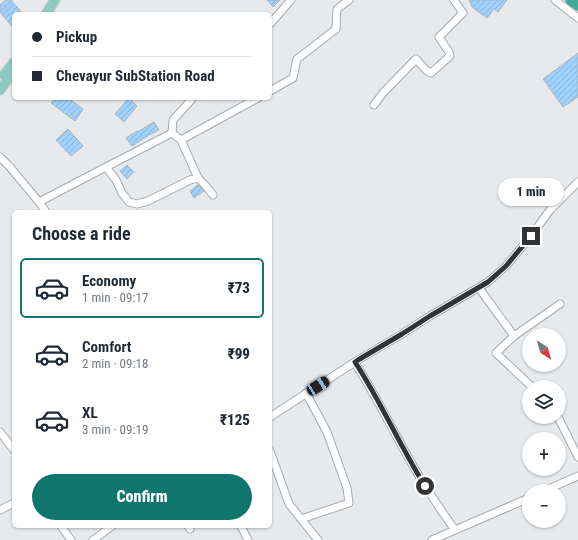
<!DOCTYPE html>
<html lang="en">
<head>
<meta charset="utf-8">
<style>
	body { margin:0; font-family:"Roboto Condensed",sans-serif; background:#f6f6f7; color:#1f2937; height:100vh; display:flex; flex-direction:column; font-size:15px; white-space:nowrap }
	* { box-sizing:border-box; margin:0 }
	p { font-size:13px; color:#747a83 }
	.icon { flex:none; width:22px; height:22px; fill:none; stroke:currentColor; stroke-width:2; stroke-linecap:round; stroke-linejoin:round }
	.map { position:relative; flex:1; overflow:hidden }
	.details { position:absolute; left:12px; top:210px; width:260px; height:318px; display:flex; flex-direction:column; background:#fff; border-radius:6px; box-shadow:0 1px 3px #0004 }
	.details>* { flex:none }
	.hud { position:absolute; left:12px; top:12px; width:260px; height:88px; border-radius:6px; box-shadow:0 1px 3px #0004; display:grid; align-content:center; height:88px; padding:0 20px; background:#fff }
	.needle { width:26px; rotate:143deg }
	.controls { position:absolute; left:522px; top:328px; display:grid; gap:8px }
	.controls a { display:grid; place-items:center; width:44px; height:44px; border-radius:50%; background:#fff; box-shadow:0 1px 3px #0004; font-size:20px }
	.end { position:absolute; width:18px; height:18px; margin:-9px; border:5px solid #323334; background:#fff; box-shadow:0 0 0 2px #fff }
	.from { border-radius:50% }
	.bubble { position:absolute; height:28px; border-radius:14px; background:#fff; box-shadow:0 1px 3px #0004; font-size:13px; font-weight:800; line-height:28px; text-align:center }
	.car { position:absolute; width:12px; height:24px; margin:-12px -6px; border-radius:5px; box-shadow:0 0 3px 1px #0007; background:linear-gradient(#222 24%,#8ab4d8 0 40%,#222 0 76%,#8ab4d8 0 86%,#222 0) }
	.hud b { display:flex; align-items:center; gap:14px; height:38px; font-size:15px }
	.hud b+b { border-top:1px solid #e0e1e3 }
	.hud i { width:10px; height:10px; background:#1f2937 }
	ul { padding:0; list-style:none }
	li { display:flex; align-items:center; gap:12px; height:60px; margin:0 8px 6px; padding:0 12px; border:2px solid transparent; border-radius:6px }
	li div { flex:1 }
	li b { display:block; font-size:15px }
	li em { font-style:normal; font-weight:800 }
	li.current { border-color:#0f766e }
	li>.icon { width:36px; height:36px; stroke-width:1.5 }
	h2 { padding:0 20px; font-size:18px; line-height:48px }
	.button { display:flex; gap:8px; margin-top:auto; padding:8px 20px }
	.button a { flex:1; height:46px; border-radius:24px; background:#0f766e; color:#fff; font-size:16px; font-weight:800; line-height:46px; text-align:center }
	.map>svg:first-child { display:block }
</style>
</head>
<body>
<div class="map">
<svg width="578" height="540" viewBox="0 0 578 540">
	<defs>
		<pattern id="building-hatch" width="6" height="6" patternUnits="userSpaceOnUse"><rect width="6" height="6" fill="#9fd1fc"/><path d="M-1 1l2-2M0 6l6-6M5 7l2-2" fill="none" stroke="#89b4d9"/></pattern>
	</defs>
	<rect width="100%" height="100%" fill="#e7eaed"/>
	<g fill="url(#building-hatch)" stroke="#b0b3b6">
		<polygon points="6,0 11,0 23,14 14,14 14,29 0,12 0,5"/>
		<polygon points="267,0 280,0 273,7"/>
		<polygon points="469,0 507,0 498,12 494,9 487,18 472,7"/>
		<polygon points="578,53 578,97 563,107 543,79"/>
		<polygon points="55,98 68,98 83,109 75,121 51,103"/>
		<polygon points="129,98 137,106 124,122 115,114"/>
		<polygon points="154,122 159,130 149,135 132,146 126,138 137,131 137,132"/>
		<polygon points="68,129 83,146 71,156 56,140"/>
		<polygon points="127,165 134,172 127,179 120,171"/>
		<polygon points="198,185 204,191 194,198 190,191"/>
	</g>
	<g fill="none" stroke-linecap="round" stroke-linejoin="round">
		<g stroke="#a6a9ac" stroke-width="9">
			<g id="minor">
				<polyline points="555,0 578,18"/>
				<polyline points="270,24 291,0"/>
				<polyline points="270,91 293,78 297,59 336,29 337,9 349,0"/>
				<polyline points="374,105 383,93 416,59 427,71 431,73 450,56 449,52 439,37 463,13 454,0"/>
				<polyline points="172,133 173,120 193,98"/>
				<polyline points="181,140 258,98"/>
				<polyline points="0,157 9,166 39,202 106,167 116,180 122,193 129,202 137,204 148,201 190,180 198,178 205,185 213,195"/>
				<polyline points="106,167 172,133 181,140 198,178"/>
				<polyline points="39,202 46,212"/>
				<polyline points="479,288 514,336 496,353 532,387"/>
				<polyline points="514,336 560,304"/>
				<path d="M355 363C376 395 392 430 412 464 425 487 440 509 455 530"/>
				<polyline points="270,417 358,360 402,334 430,316 488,282 506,266 531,236 550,210 578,182"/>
				<polyline points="558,417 578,457"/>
				<polyline points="0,432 14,450"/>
				<polyline points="270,451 289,504 318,540"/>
				<polyline points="544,491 578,476"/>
				<polyline points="0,510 14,503"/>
				<polyline points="301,519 349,503 347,488 327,432 306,393"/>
				<polyline points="61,526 71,540"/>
				<polyline points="188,526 190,529"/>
				<polyline points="241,526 248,540"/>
				<polyline points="93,540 112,526"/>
				<polyline points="432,540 529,498"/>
			</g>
		</g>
		<g stroke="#c6c6c6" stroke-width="11">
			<g id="major">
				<polyline points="46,14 55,0"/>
				<polyline points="4,75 14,62"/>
				<polyline points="0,90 14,71"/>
			</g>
		</g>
		<g stroke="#c6c6c6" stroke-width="13">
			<polyline id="highway" points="571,0 578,5"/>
		</g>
		<use href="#minor" stroke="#fff" stroke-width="7"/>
		<use href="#major" stroke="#8dcbc2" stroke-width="9"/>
		<use href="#highway" stroke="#41a99a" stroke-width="11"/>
	</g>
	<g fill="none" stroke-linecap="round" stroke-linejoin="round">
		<path stroke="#323334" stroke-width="5" d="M425 486C400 446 381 402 355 362L358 360 402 334 430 316 488 282 506 266 531 236"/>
	</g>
</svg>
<div class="controls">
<a><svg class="needle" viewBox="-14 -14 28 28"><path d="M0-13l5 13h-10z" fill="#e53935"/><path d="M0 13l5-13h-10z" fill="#747a83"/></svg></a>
<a><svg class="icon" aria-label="layers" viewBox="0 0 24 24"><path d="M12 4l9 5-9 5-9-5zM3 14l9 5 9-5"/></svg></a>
<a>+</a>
<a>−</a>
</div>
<i class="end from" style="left:425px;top:486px"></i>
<i class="end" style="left:531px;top:236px"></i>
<div class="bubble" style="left:498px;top:178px;width:66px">1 min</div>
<i class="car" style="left:318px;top:386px;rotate:58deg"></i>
<div class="hud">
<b><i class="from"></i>Pickup</b>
<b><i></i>Chevayur SubStation Road</b>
</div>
<section class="details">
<h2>Choose a ride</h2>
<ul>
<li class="current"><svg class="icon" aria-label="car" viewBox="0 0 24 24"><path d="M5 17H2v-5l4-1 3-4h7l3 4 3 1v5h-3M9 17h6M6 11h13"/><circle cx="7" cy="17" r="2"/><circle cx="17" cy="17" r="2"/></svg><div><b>Economy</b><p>1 min · 09:17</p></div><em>₹73</em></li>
<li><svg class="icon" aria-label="car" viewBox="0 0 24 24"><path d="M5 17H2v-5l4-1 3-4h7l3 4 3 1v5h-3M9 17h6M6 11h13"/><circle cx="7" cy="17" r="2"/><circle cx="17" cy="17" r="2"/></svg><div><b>Comfort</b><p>2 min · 09:18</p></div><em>₹99</em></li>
<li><svg class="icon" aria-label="car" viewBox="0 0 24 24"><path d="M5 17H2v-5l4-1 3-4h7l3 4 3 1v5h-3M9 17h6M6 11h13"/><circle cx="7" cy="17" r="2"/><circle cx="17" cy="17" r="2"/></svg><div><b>XL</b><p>3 min · 09:19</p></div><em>₹125</em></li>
</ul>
<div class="button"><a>Confirm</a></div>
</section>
</div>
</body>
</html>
